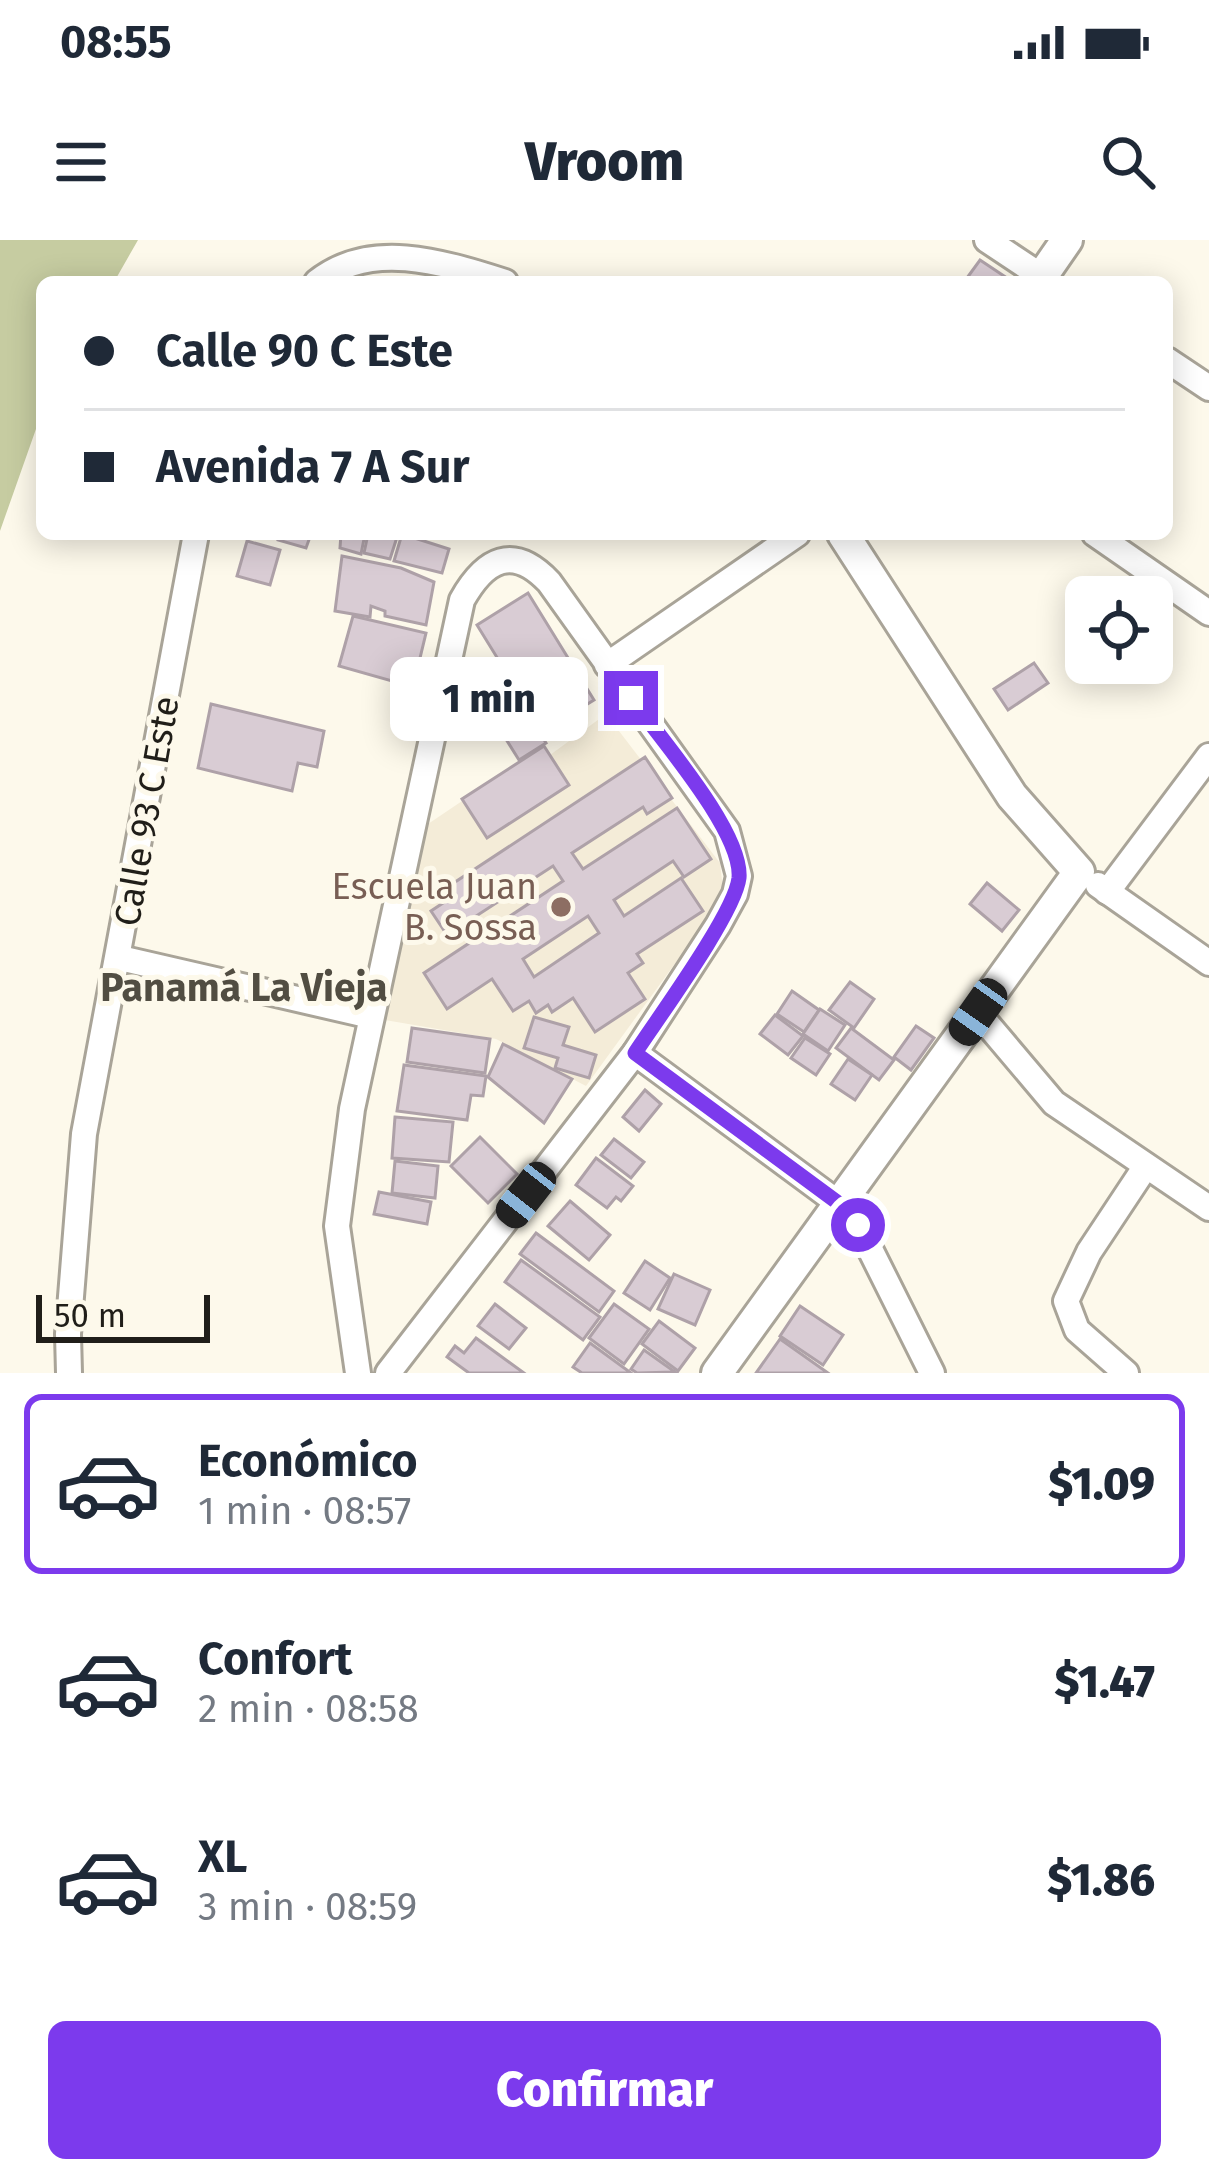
<!DOCTYPE html>
<html lang="es">
<head>
<meta charset="utf-8">
<style>
	body { margin:0; font-family:"Fira Sans",sans-serif; background:#f2f2f3; color:#1f2937; height:100vh; display:flex; flex-direction:column; font-size:45px; white-space:nowrap }
	* { box-sizing:border-box; margin:0 }
	p { font-size:39px; color:#747a83 }
	.icon { flex:none; width:66px; height:66px; fill:none; stroke:currentColor; stroke-width:2; stroke-linecap:round; stroke-linejoin:round }
	.map { position:relative; height:1133px; overflow:hidden }
	.sheet { display:flex; flex-direction:column; background:#fff; flex:1 }
	.sheet>* { flex:none }
	.top-card { position:absolute; left:36px; top:36px; width:1137px; height:264px; border-radius:18px; box-shadow:0 6px 30px #0003; display:grid; align-content:center; height:264px; padding:0 48px; background:#fff }
	.tools { position:absolute; left:1065px; top:336px; display:grid; gap:24px }
	.tools a { display:grid; place-items:center; width:108px; height:108px; border-radius:18px; background:#fff; box-shadow:0 6px 30px #0003; font-size:60px }
	.scale { position:absolute; left:36px; bottom:30px; width:174px; box-sizing:border-box; padding-left:12px; border:6px solid #201e19; border-top:0; font-size:33px; line-height:42px; white-space:nowrap; color:#201e19; -webkit-text-stroke:9px #fdf9eb; paint-order:stroke }
	.end { position:absolute; width:54px; height:54px; margin:-27px; border:15px solid #7c3aed; background:#fff; box-shadow:0 0 0 6px #fff }
	.from { border-radius:50% }
	.bubble { position:absolute; height:84px; border-radius:18px; background:#fff; box-shadow:0 6px 30px #0003; font-size:39px; font-weight:800; line-height:84px; text-align:center }
	.car { position:absolute; width:36px; height:72px; margin:-36px -18px; border-radius:15px; box-shadow:0 0 9px 3px #0007; background:linear-gradient(#222 24%,#8ab4d8 0 40%,#222 0 76%,#8ab4d8 0 86%,#222 0) }
	.top-card b { display:flex; align-items:center; gap:42px; height:114px; font-size:45px }
	.top-card b+b { border-top:3px solid #e0e1e3 }
	.top-card i { width:30px; height:30px; background:#1f2937 }
	ul { padding:21px 0 0; list-style:none }
	li { display:flex; align-items:center; gap:36px; height:180px; margin:0 24px 18px; padding:0 24px; border:6px solid transparent; border-radius:18px }
	li div { flex:1 }
	li b { display:block; font-size:45px }
	li em { font-style:normal; font-weight:800 }
	li.current { border-color:#7c3aed }
	li>.icon { width:108px; height:108px; stroke-width:1.5 }
	.action { display:flex; gap:24px; margin-top:auto; padding:24px 48px }
	.action a { flex:1; height:138px; border-radius:18px; background:#7c3aed; color:#fff; font-size:48px; font-weight:800; line-height:138px; text-align:center }
	.status { display:flex; justify-content:space-between; align-items:center; height:84px; padding:0 60px; background:#fff; direction:ltr }
	.status svg { height:33px; fill:currentColor }
	header { display:flex; justify-content:space-between; align-items:center; height:156px; padding:0 48px; background:#fff; font-size:54px; font-weight:800 }
	.map>svg:first-child { display:block }
</style>
</head>
<body>
<div class="status"><b>08:55</b><svg viewBox="0 0 49 12"><path d="M0 12V9h3v3zM5 12V6h3v6zM10 12V3h3v9zM15 12V0h3v12zM26 1h20v11H26zM47 4h2v5h-2z"/></svg></div>
<header><svg class="icon" aria-label="menu" viewBox="0 0 24 24"><path d="M4 6h16M4 12h16M4 18h16"/></svg>Vroom<svg class="icon" aria-label="search" viewBox="0 0 24 24"><circle cx="10" cy="10" r="6"/><path d="M15 15l6 6"/></svg></header>
<div class="map">
<svg width="1209" height="1133" viewBox="0 0 1209 1133">
	<rect width="100%" height="100%" fill="#fdf9eb"/>
	<polygon fill="#f4ecd8" points="606,474 720,623 723,649 703,685 586,846 496,799 385,780 425,586 544,506 550,515"/>
	<polygon fill="#c6cca1" points="0,0 138,0 114,42 42,42 42,172 0,291"/>
	<g fill="#d9ccd4" stroke="#aea1a8" stroke-width="3" fill-rule="evenodd">
		<polygon points="980,20 1013,42 964,42"/>
		<polygon points="279,294 311,294 306,308 278,300"/>
		<polygon points="341,294 365,294 361,314 340,308"/>
		<polygon points="368,294 398,294 390,319 364,313"/>
		<polygon points="402,294 449,309 442,333 394,321"/>
		<polygon points="247,301 280,310 270,345 237,336"/>
		<polygon points="342,316 401,328 434,342 426,385 385,376 385,371 371,366 370,377 335,371"/>
		<polygon points="528,353 594,460 540,493 546,503 519,520 491,475 506,465 499,454 514,445 477,385"/>
		<polygon points="353,376 426,393 413,447 339,426"/>
		<polygon points="1034,423 1048,443 1008,470 994,449"/>
		<polygon points="211,464 324,491 317,527 298,523 292,551 198,528"/>
		<polygon points="544,506 569,545 487,598 462,559"/>
		<path d="M645 517 672 558 647 574 643 567 572 613 583 629 677 568 711 619 684 637 673 621 614 660 624 676 681 638 703 671 637 714 643 723 628 733 645 759 595 792 573 758 552 772 548 765 536 773 529 761 513 771 492 739 447 769 424 733 563 641 553 626 447 695 431 671 446 661 440 652ZM588 676 599 693 534 737 523 719Z"/>
		<polygon points="987,643 1019,670 1002,691 970,664"/>
		<polygon points="850,742 874,759 854,788 829,770"/>
		<polygon points="792,751 819,770 804,792 777,774"/>
		<polygon points="820,769 845,785 828,811 803,794"/>
		<polygon points="775,775 803,796 788,815 760,794"/>
		<polygon points="534,777 569,787 563,805 596,815 589,838 555,828 558,818 524,808"/>
		<polygon points="916,786 934,798 911,830 894,817"/>
		<polygon points="412,788 490,799 485,833 407,822"/>
		<polygon points="851,788 894,820 879,840 836,808"/>
		<polygon points="805,798 830,814 816,835 791,818"/>
		<polygon points="503,804 572,839 544,883 488,837"/>
		<polygon points="848,819 872,835 855,860 831,844"/>
		<polygon points="404,825 486,836 483,856 471,855 467,880 397,871"/>
		<polygon points="645,850 661,864 639,891 623,877"/>
		<polygon points="395,877 453,882 449,922 392,918"/>
		<polygon points="480,897 517,934 488,963 451,926"/>
		<polygon points="614,899 644,922 631,938 601,915"/>
		<polygon points="596,918 633,946 621,961 616,957 607,968 576,945"/>
		<polygon points="395,921 438,926 435,958 392,953"/>
		<polygon points="379,952 431,962 427,984 374,974"/>
		<polygon points="570,961 610,995 589,1020 548,986"/>
		<polygon points="536,993 614,1051 599,1072 520,1014"/>
		<polygon points="521,1020 600,1077 583,1100 505,1042"/>
		<polygon points="645,1021 670,1038 650,1070 624,1053"/>
		<polygon points="674,1034 710,1050 695,1085 658,1069"/>
		<polygon points="495,1064 526,1088 509,1109 478,1086"/>
		<polygon points="614,1064 649,1089 624,1124 589,1098"/>
		<polygon points="800,1066 843,1095 823,1125 780,1096"/>
		<polygon points="659,1081 695,1108 678,1131 642,1104"/>
		<polygon points="476,1098 524,1133 469,1133 447,1117 455,1106 464,1113"/>
		<polygon points="780,1099 828,1133 756,1133"/>
		<polygon points="590,1103 631,1133 582,1133 573,1127"/>
		<polygon points="644,1110 675,1132 637,1133 631,1129"/>
	</g>
	<g fill="none" stroke-linecap="round" stroke-linejoin="round">
		<g stroke="#a9a498" stroke-width="30">
			<g id="minor">
				<polyline points="987,0 1050,42"/>
				<path d="M317 42C370 0 439 21 505 42"/>
				<polyline points="1167,120 1209,148"/>
				<polyline points="1095,294 1209,373"/>
				<polyline points="607,425 797,294"/>
				<polyline points="1098,645 1209,723"/>
				<polyline points="1107,652 1209,516"/>
				<polyline points="120,718 371,776"/>
				<polyline points="978,773 1054,863 1209,968"/>
				<polyline points="635,813 841,965 858,985 932,1133"/>
				<polyline points="69,1133 68,1094 84,894 196,294"/>
				<path d="M358 1133 337 986 352 869 462 360C485 319 513 304 549 342L727 591 739 636 735 654 718 685 635 813 388 1133"/>
				<polyline points="1126,1133 1077,1090 1066,1061 1089,1012 1146,926"/>
			</g>
		</g>
		<g stroke="#a9a498" stroke-width="36">
			<g id="tertiary">
				<polyline points="1038,42 1067,0"/>
				<polyline points="717,1133 1079,632 1012,556 843,294"/>
			</g>
		</g>
		<use href="#minor" stroke="#fff" stroke-width="24"/>
		<use href="#tertiary" stroke="#fff" stroke-width="30"/>
	</g>
	<g fill="none" stroke-linecap="round" stroke-linejoin="round">
		<path stroke="#7c3aed" stroke-width="15" d="M631 458C659 497 743 592 739 638 735 673 658 778 635 813L841 965 858 985"/>
	</g>
	<circle fill="#8d6e63" stroke="#fdf9eb" stroke-width="4.5" cx="561" cy="667" r="12"/>
	<g text-anchor="middle" stroke-width="10" stroke-linejoin="round" paint-order="stroke">
		<g font-size="36" fill="#201e19" stroke="#fdf9eb">
			<text transform="translate(146 571) rotate(-80)" y="13">Calle 93 C Este</text>
		</g>
		<g font-size="36" fill="#785e54" stroke="#fdf9eb" text-anchor="end">
			<text x="537" y="659">Escuela Juan<tspan x="537" dy="41">B. Sossa</tspan></text>
		</g>
		<g font-size="39" font-weight="bold" fill="#514d42" stroke="#fdf9eb">
			<text x="244" y="761">Panamá La Vieja</text>
		</g>
	</g>
</svg>
<div class="tools">
<a><svg class="icon" aria-label="locate" viewBox="0 0 24 24"><circle cx="12" cy="12" r="6"/><path d="M12 2v4M12 18v4M2 12h4M18 12h4"/></svg></a>
</div>
<div class="scale">50 m</div>
<i class="end from" style="left:858px;top:985px"></i>
<i class="end" style="left:631px;top:458px"></i>
<div class="bubble" style="left:390px;top:417px;width:198px">1 min</div>
<i class="car" style="left:978px;top:772px;rotate:215deg"></i>
<i class="car" style="left:526px;top:955px;rotate:218deg"></i>
<div class="top-card">
<b><i class="from"></i>Calle 90 C Este</b>
<b><i></i>Avenida 7 A Sur</b>
</div>
</div>
<section class="sheet">
<ul>
<li class="current"><svg class="icon" aria-label="car" viewBox="0 0 24 24"><path d="M5 17H2v-5l4-1 3-4h7l3 4 3 1v5h-3M9 17h6M6 11h13"/><circle cx="7" cy="17" r="2"/><circle cx="17" cy="17" r="2"/></svg><div><b>Económico</b><p>1 min · 08:57</p></div><em>$1.09</em></li>
<li><svg class="icon" aria-label="car" viewBox="0 0 24 24"><path d="M5 17H2v-5l4-1 3-4h7l3 4 3 1v5h-3M9 17h6M6 11h13"/><circle cx="7" cy="17" r="2"/><circle cx="17" cy="17" r="2"/></svg><div><b>Confort</b><p>2 min · 08:58</p></div><em>$1.47</em></li>
<li><svg class="icon" aria-label="car" viewBox="0 0 24 24"><path d="M5 17H2v-5l4-1 3-4h7l3 4 3 1v5h-3M9 17h6M6 11h13"/><circle cx="7" cy="17" r="2"/><circle cx="17" cy="17" r="2"/></svg><div><b>XL</b><p>3 min · 08:59</p></div><em>$1.86</em></li>
</ul>
<div class="action"><a>Confirmar</a></div>
</section>
</body>
</html>
